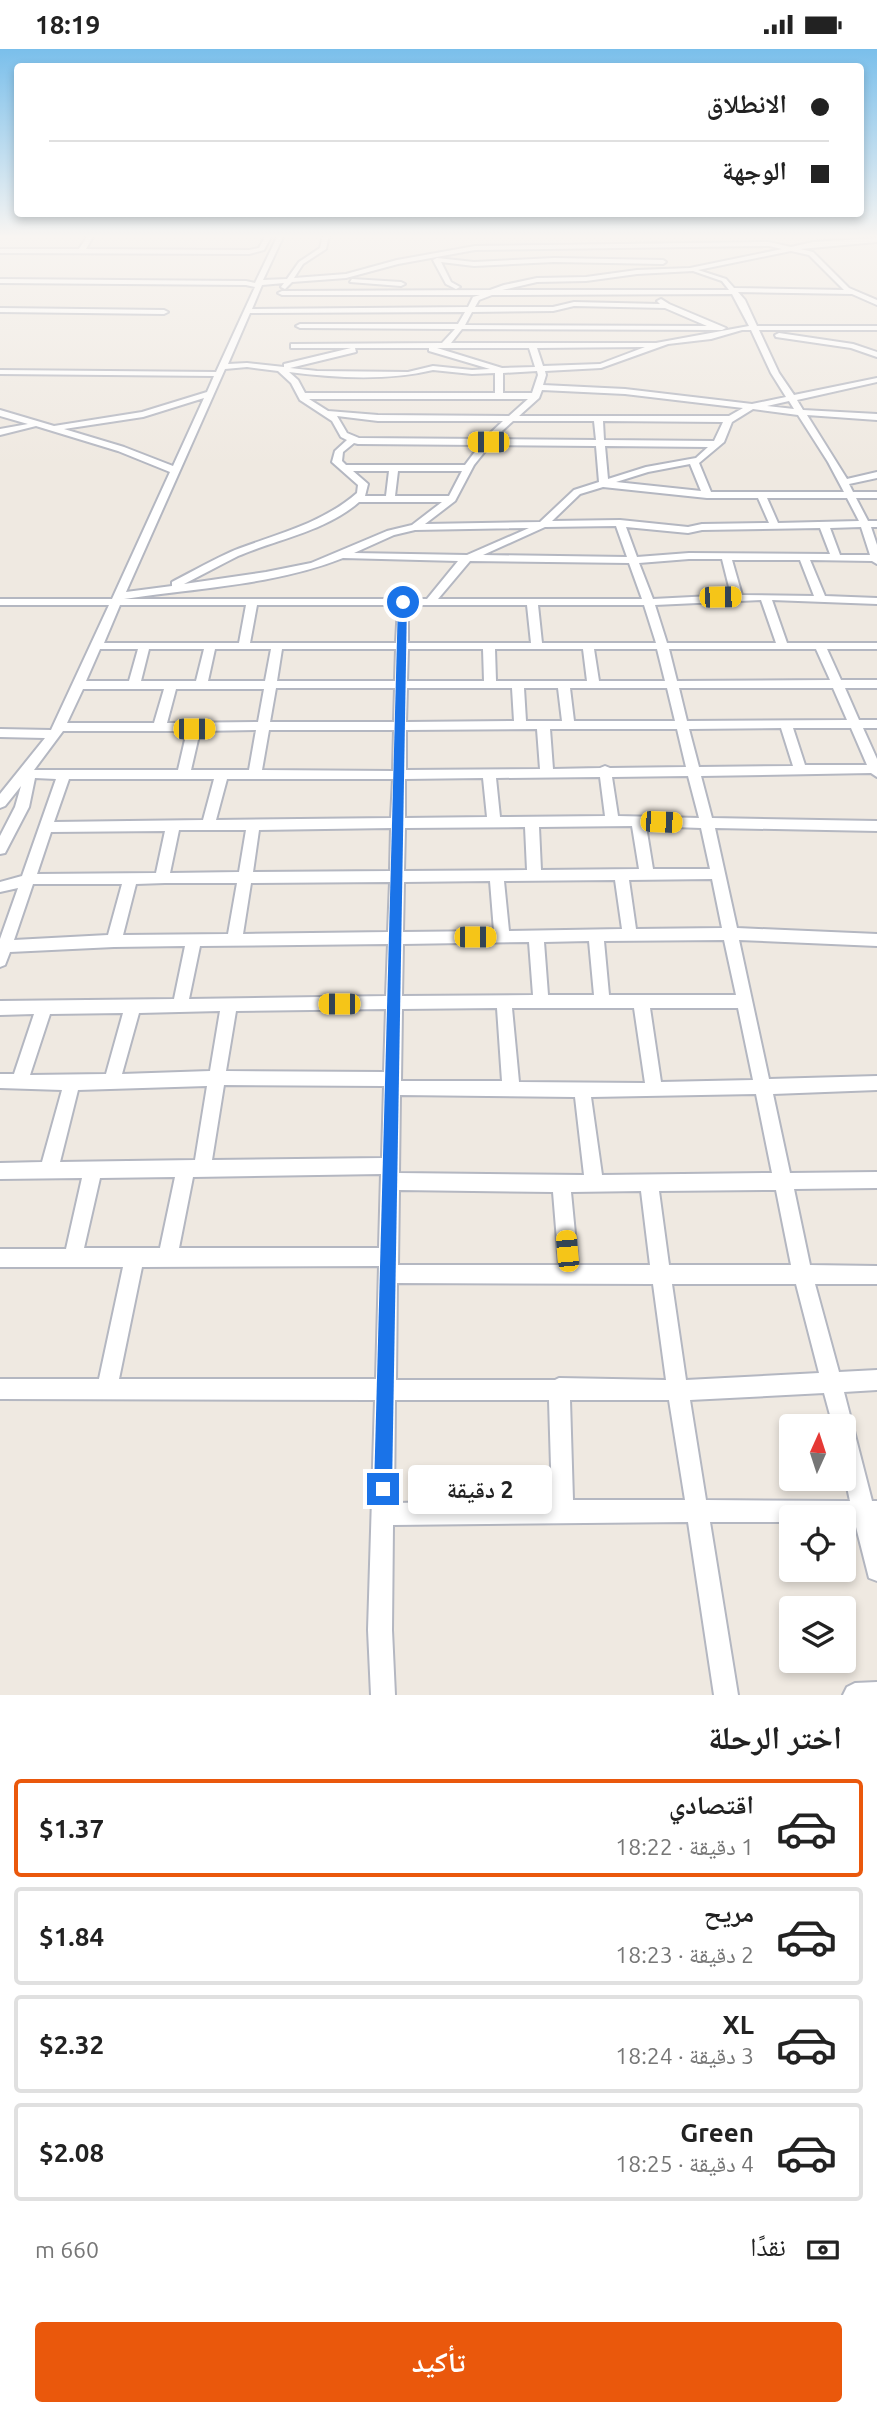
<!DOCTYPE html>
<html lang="ar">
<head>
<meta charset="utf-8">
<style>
	body { margin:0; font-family:Ubuntu,"Noto Naskh Arabic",sans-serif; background:#f6f6f6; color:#222; direction:rtl; height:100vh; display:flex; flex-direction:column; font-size:26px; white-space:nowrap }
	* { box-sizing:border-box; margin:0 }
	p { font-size:23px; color:#767676 }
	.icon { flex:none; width:38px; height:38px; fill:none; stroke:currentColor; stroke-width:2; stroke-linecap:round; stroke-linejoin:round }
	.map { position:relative; height:1646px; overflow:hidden; direction:ltr }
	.panel { display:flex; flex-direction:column; background:#fff; flex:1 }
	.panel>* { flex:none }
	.guide { position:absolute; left:14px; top:14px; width:850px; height:154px; border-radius:7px; box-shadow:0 4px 10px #0003; direction:rtl; display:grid; align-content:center; height:154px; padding:0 35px; background:#fff }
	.needle { width:46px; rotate:3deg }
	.tools { position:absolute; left:779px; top:1365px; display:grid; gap:14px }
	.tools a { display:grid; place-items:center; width:77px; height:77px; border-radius:7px; background:#fff; box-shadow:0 4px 10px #0003; font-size:35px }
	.end { position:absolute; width:32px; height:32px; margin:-16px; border:9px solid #1a73e8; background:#fff; box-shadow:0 0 0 4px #fff }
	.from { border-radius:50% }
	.bubble { position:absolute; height:49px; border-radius:7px; background:#fff; box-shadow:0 4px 10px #0003; font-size:23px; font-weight:700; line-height:49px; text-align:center; direction:rtl }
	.car { position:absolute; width:21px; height:42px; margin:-21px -10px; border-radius:9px; box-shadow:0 0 5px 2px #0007; background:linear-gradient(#f5c518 24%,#345 0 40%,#f5c518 0 76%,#345 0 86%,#f5c518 0) }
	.guide b { display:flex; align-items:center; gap:24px; height:66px; font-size:26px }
	.guide b+b { border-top:2px solid #e0e0e0 }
	.guide i { width:18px; height:18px; background:#222 }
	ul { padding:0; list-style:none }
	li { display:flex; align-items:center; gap:21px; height:98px; margin:0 14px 10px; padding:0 21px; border:4px solid #e0e0e0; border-radius:7px }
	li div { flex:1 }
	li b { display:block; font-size:26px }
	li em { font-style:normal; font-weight:700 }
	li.current { border-color:#ea580c }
	li>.icon { width:63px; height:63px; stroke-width:1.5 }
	h2 { padding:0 35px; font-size:32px; line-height:84px }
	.pay { display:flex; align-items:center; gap:18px; height:77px; padding:0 35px; font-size:26px }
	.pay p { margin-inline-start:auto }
	.cta { display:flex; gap:14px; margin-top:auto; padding:14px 35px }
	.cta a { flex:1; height:80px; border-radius:7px; background:#ea580c; color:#fff; font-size:28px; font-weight:700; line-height:80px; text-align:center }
	.status { display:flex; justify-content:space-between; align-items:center; height:49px; padding:0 35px; background:#fff; direction:ltr }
	.status svg { height:19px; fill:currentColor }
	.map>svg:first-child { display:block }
</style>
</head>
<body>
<div class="status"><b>18:19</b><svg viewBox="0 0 49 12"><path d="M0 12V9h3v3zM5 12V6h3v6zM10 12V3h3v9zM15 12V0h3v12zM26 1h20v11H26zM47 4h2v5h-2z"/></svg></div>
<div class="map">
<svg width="877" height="1646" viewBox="0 0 877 1646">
	<rect width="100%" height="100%" fill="#efe9e1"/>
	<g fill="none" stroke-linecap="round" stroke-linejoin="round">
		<g stroke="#b4b7c1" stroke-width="4">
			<g id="minor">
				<polygon points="88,186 94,186 86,200 249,201 259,199 266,186 272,186 264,201 249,205 0,204 0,200 79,200"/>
				<path d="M278 186H284L263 231 287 230 299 213 320 199 323 186H329L326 200 303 215 294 229 346 225 397 211 475 197 769 193 791 198 813 193 877 189V193L800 200 813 203 849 239 877 251V256L852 245 738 243 745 251 757 277H877V281H759L779 324 794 346 877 329V333L797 351 803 361 877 365V371L807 366 847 430 877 423V429L849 435 853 443H877V449H856L868 472H877V478H871L877 496V515L872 512 810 511 825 547 877 549V555L772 551 787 594H877V600H827L841 631H877V639H845L859 671H877V679H863L877 710V728L871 724 701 727 712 769 877 772V782L715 779 737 879 877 885V897L739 891 769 1030 877 1027V1041L773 1045 790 1124 877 1123V1139L794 1140 810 1216 877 1217V1235H815L839 1323 877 1321V1341L844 1343 872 1452H877V1532L869 1529 855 1474H844V1468H791V1473H710L738 1646H714L688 1473 393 1476 392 1581 395 1646H371L368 1581 375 1351 0 1350V1330H99L123 1218H0V1200H66L82 1129 0 1130V1114L42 1113 62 1041 0 1039V1025H14L34 965 0 966V952L174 950 185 897 114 898 10 903 5 916 0 918V890L18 839 0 843V833L22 827 56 730 35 729 29 758 5 804 0 805V787L15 758 21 737 5 757 0 759V745L45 689 0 688V680L51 681 109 556H0V550H112L170 423 118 402 36 377 0 386V380L28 375 0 367V361L54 377 142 363 207 343 214 327 0 325V321L216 323 255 238 246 236 0 234V230L246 232 255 234ZM769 197 782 200 690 219 637 221 586 228 537 229 504 236 490 241 282 242 278 244 282 246H480L473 248 468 258 252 260 262 236 284 234 281 238 285 240 292 233 346 229 398 215 475 201ZM791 202 809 206 844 241 734 239 726 230 698 221ZM693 222 722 232 729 241H502L537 233 586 232 637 225ZM732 245 749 277 656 294H451L462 280 722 281 726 279 669 255 661 250 657 252 660 255 574 253 553 258H475L479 251 492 246ZM574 257 665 259 707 277 465 276 472 263 553 262ZM465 263 458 275H300L296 277 300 279 455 280 442 294 294 295H291V299H351L284 315V318L247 314 228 315 250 264ZM742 281H751L771 324 786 348 752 355 625 340 543 336 546 326 545 322 601 319 668 295 711 290ZM645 298 600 315 543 317 537 299ZM355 299H429V302L490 320 472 321 433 317 408 323 317 322 290 319 356 303ZM437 299H529L535 318 502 319ZM247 318 278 322 291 334 300 351 332 372 341 388 347 391 335 402 332 413 358 436 357 444C323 474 277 485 235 501 214 510 193 522 172 533V537L126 543 225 320ZM433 321 472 325 495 324V344H305L298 331 289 323C336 329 387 332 433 321ZM537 322 538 326 532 344H503V324ZM542 341 625 345 743 359 729 367H519L539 349ZM204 349 173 417 124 398 64 380 143 368ZM309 350H528L509 367 378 366 328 362ZM789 352 794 360 767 357ZM753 360 798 366 828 413 844 443H711L699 414 724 393 732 373ZM337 367 378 372H503L484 390 359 389 347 384ZM513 372H594L596 391 493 390ZM603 372 723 373 714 392 604 391ZM354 394 358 395 480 396 465 416H346L342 412 343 403ZM490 396 596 397 599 433 574 441 540 473 425 475 455 452 474 416ZM605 397 708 398 696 409 646 418 608 430ZM690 415 701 442 616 433 648 423ZM353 422H389L386 447H365L368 435ZM398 422H462L449 447H395ZM603 438 707 449H758L769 474 702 475 688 478 620 471 552 472 580 445ZM767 449H847L859 472 778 474ZM359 453H442L412 476 387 482 311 514 266 523 184 535C202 526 220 516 238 507 278 490 326 482 359 453ZM616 477 627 508 483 506 545 478ZM626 478 688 484 702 481 820 479 830 505 689 504 637 508ZM861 478 870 506H840L830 479ZM529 479 467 506 354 504 394 486 415 481ZM343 509 458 512 427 550H124C196 539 275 536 343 509ZM689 510H722L731 546 653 550 639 514ZM732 511H800L814 547 742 546ZM470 512 629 514 642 550H438ZM761 551 776 594H667L655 556ZM120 556H246L239 594H104ZM257 556H398L396 594H250ZM408 556H527L531 594H408ZM538 556H644L656 594H542ZM100 600H138L129 632H86ZM149 600H204L196 632H141ZM215 600H271L265 632H208ZM282 600H396L395 632H277ZM408 600H483L484 632H407ZM495 600H583L587 632H496ZM594 600H657L665 632H599ZM669 600H816L830 631 677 632ZM276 639H395L394 673H270ZM407 639H512L514 672 406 673ZM524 639H558L562 672H526ZM570 639H667L675 672H574ZM679 639H833L847 671 687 672ZM83 640H164L154 674H67ZM176 640H264L258 673 167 674ZM781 679 793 717 699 718 689 680ZM793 679H851L867 716H805ZM537 680 540 720 406 721V681ZM550 680H677L686 718 610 719 605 717 600 719 553 720ZM256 681 249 721H191L200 682ZM269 681H394L393 722 262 721ZM63 682H187L178 721H34ZM688 727 699 769 618 767 612 728ZM600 728 605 767 500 768 496 729ZM483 729 487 768 405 769V730ZM69 730H214L203 771 54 773ZM227 730H393L391 769 216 771ZM632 777 639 820 541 821 539 778ZM646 777 701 779 710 820H653ZM525 778 527 821 404 822 405 779ZM391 779 390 822 253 823 259 781ZM179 781H246L239 823 170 824ZM165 782 156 824 37 825 51 783ZM712 830 722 879 636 880 629 831ZM615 831 622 880 509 882 504 832ZM490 832 494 882 403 883 404 833ZM390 833 388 883 243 885 251 834ZM165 834H237L228 885 123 886 136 835ZM33 835H122L108 886 14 891ZM724 891 736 946H609L604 892ZM589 892 594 946H548L544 893ZM529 893 533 946 402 947 403 895ZM388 895 386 947 189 950 200 897ZM497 959 502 1032H401L402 960ZM512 959H634L645 1034 519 1033ZM650 959H738L753 1031 661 1033ZM386 960 384 1023 226 1022 236 962ZM220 962 210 1022 122 1025 139 964ZM123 964 106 1025 30 1026 50 965ZM224 1036 384 1037 382 1109 212 1111ZM207 1037 195 1111 60 1113 78 1041ZM756 1045 772 1124 602 1126 591 1048ZM400 1046 575 1048 584 1126 399 1124ZM381 1125 379 1199H179L193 1128ZM175 1128 160 1199H84L100 1129ZM399 1141 553 1143 559 1216H398ZM776 1141 791 1216H669L659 1142ZM641 1142 650 1216H578L571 1143ZM379 1217 376 1330H119L142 1218ZM397 1234 653 1235 666 1331 559 1329 555 1331H396ZM672 1235H796L819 1324 686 1331ZM824 1344 833 1377H844V1424L850 1452 706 1451 690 1351ZM395 1351H549L552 1451 394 1454ZM570 1351H669L685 1451H573Z"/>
				<polygon points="554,209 663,211 666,213 663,215 554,213 474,217 441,213 451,233 460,238 456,240 446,235 433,211 437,209 474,213"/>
				<polygon points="352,230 401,233 405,235 401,237 350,233"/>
				<polygon points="0,259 164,261 168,263 164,265 0,263"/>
				<polygon points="779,284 853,295 877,303 877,308 851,299 776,288 775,286"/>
				<polygon points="877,1633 877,1646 843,1646 847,1638 855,1634"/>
			</g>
		</g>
		<use href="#minor" fill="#fff" fill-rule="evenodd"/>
	</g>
	<linearGradient id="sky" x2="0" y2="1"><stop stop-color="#7abfeb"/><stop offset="0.45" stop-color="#f8f5f2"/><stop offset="1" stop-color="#f8f5f2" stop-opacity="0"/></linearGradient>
	<rect width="877" height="416" fill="url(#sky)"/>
	<polygon fill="#1a73e8" points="403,550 407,553 392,1440 389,1446 383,1449 377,1446 374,1440 398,553"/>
</svg>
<div class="tools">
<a><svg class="needle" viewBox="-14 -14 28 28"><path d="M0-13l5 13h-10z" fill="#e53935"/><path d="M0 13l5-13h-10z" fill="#767676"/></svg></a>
<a><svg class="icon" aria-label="locate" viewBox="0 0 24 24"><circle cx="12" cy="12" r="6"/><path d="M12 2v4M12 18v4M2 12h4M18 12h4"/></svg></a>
<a><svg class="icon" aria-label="layers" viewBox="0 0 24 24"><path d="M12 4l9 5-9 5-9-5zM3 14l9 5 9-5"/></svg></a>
</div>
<i class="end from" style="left:403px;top:553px"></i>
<i class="end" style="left:383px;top:1440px"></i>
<div class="bubble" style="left:408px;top:1416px;width:144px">2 دقيقة</div>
<i class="car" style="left:488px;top:393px;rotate:270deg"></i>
<i class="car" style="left:720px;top:548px;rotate:89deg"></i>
<i class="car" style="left:194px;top:680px;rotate:90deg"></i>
<i class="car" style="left:661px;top:773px;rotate:92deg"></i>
<i class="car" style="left:475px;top:888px;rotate:90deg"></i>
<i class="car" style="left:339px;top:955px;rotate:270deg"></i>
<i class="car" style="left:567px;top:1202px;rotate:355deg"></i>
<div class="guide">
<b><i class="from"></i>الانطلاق</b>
<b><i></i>الوجهة</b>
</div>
</div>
<section class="panel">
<h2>اختر الرحلة</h2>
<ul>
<li class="current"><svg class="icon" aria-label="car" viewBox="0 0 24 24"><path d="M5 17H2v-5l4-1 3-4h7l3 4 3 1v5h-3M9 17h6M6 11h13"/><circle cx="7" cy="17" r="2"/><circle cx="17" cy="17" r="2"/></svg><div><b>اقتصادي</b><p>1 دقيقة · 18:22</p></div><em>$1.37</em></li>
<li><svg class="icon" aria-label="car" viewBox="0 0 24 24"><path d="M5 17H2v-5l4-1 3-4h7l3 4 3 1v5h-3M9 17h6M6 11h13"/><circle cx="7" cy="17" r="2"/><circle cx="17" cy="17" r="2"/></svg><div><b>مريح</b><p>2 دقيقة · 18:23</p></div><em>$1.84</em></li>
<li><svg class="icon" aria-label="car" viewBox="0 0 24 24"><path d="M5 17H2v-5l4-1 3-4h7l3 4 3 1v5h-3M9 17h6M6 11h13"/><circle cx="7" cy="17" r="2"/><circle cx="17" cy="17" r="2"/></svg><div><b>XL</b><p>3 دقيقة · 18:24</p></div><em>$2.32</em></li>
<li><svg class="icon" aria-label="car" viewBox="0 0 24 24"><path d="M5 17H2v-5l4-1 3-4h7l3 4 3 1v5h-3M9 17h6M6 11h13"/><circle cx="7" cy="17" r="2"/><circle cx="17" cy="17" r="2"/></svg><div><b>Green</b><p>4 دقيقة · 18:25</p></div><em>$2.08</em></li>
</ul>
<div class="pay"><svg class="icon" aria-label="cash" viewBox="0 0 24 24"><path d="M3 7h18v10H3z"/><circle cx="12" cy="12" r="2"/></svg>نقدًا<p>660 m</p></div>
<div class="cta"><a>تأكيد</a></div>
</section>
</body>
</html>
